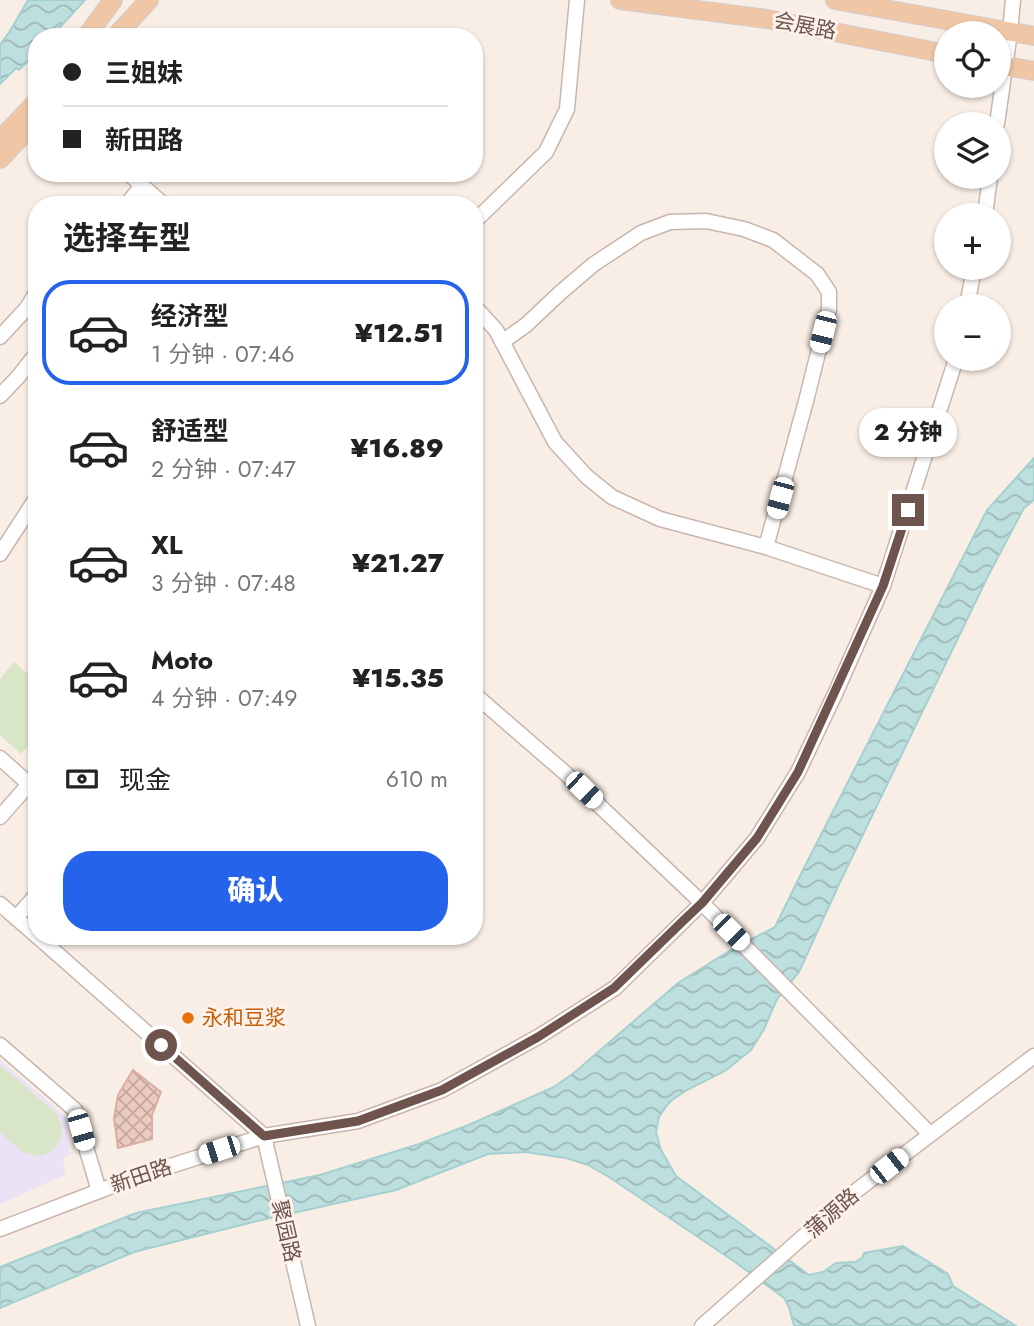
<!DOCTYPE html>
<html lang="zh">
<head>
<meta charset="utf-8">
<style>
	body { margin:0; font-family:Jost,"Noto Sans SC",sans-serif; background:#f2f2f2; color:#222; height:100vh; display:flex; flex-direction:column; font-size:26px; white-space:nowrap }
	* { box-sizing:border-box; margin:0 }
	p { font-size:23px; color:#767676 }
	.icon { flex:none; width:38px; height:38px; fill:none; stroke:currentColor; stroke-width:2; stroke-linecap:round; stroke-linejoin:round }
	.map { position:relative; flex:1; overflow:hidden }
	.panel { position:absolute; left:28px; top:196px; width:455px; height:749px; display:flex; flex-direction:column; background:#fff; border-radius:28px; box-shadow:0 2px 5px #0004 }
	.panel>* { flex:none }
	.hud { position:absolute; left:28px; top:28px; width:455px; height:154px; border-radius:28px; box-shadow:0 2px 5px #0004; display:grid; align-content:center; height:154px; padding:0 35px; background:#fff }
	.buttons { position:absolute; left:934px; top:21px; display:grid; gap:14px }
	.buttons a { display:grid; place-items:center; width:77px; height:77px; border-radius:50%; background:#fff; box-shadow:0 2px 5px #0004; font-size:35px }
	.end { position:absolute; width:32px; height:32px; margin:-16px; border:9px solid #6f544e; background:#fff; box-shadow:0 0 0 4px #fff }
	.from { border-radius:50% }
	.bubble { position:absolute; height:49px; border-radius:24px; background:#fff; box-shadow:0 2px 5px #0004; font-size:23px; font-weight:800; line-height:49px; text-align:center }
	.car { position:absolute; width:21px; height:42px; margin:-21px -10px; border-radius:9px; box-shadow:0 0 5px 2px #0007; background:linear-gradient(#fff 24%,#345 0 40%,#fff 0 76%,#345 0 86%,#fff 0) }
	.hud b { display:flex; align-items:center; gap:24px; height:66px; font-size:26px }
	.hud b+b { border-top:2px solid #e0e0e0 }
	.hud i { width:18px; height:18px; background:#222 }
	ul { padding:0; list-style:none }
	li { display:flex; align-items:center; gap:21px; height:105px; margin:0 14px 10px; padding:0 21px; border:4px solid transparent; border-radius:28px }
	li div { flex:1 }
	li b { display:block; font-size:26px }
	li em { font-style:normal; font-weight:800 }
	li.selected { border-color:#2563eb }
	li>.icon { width:63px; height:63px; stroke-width:1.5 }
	h2 { padding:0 35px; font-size:32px; line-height:84px }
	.pay { display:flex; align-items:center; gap:18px; height:77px; padding:0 35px; font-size:26px }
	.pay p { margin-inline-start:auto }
	.cta { display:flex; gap:14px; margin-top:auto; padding:14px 35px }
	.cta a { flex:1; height:80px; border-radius:28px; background:#2563eb; color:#fff; font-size:28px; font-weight:800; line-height:80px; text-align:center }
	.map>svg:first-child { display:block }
</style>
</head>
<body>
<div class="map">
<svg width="1034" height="1326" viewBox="0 0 1034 1326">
	<defs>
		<pattern id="water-waves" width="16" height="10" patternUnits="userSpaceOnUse" patternTransform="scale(1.75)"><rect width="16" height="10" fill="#bde0df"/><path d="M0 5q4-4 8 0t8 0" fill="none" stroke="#9eb8b7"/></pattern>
		<pattern id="building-cross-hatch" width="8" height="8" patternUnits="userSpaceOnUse" patternTransform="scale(1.75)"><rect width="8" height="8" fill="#ebcac1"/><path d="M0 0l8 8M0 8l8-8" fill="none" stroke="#c3a79f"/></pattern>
	</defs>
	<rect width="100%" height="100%" fill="#f9eee6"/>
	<polygon fill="#ebe2f5" points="0,1060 66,1117 70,1155 63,1159 65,1175 0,1204"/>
	<g fill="#d8e5c6">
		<polygon points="14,662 37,682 37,736 21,754 0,735 0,679"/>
		<polygon points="0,1065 58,1115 62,1128 60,1140 51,1152 37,1156 23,1152 0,1132"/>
	</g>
	<g fill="url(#water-waves)" stroke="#a4d0cf" stroke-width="2">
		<polygon points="28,0 85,0 51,37 37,37 37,52 19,70 16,68 0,84 0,45 10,31"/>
		<polygon points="1034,458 1034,500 1024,508 989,574 840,882 799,972 777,999 764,1029 751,1050 725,1071 687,1090 672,1100 667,1105 659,1117 656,1132 661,1150 676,1176 809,1275 823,1272 836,1263 855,1262 862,1258 864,1253 903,1246 948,1274 953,1286 1016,1326 794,1326 789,1307 784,1298 735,1262 609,1177 588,1165 566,1158 526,1152 488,1154 396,1190 253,1222 134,1252 0,1308 0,1267 136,1213 320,1175 419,1144 466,1126 554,1087 575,1072 678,983 729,951 775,927 804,868 987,510"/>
	</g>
	<polygon fill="url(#building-cross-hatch)" stroke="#dbaea3" stroke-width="2" points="133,1070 161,1092 152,1115 152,1139 118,1148 114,1118 118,1095"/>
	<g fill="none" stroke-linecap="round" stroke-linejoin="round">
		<g stroke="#c9b5ad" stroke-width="17">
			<g id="minor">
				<polyline points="997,124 1010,32 1013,0"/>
				<polyline points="128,173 164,205"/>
				<polyline points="126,205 142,186"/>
				<polyline points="985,215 990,177"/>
				<polyline points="474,222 546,152 567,109 577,0"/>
				<polyline points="474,306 496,330 555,442 587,477 612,497 660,519 766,547 883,586"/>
				<polyline points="967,306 974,268"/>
				<polyline points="0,337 27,308 37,291"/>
				<polyline points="502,342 526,325 561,292 594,264 641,233 670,222 706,221 744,229 773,240 817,274 829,292 829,309 806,401 766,547"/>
				<polyline points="0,396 18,377 37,353"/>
				<polyline points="0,554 37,497"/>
				<polyline points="474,694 564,772 702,903 930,1134"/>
				<polyline points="0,758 29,784"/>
				<polyline points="0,817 37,775"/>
				<polyline points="0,904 37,936"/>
				<polyline points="16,918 37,894"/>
				<polyline points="37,936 264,1136 308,1326"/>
				<polyline points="0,1045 75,1110 99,1191"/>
				<polyline points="0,1229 133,1178 264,1136 358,1121 442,1090 538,1037 615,988 702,903 757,838 798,772 835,694 883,586 956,359"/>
				<polyline points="702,1326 848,1197 1034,1056"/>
			</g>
		</g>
		<g stroke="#d4ccca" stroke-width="20">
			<g id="major">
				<polyline points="620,0 767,19 947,54"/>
				<polyline points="835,0 1034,36"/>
				<polyline points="86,37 113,0"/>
				<polyline points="115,37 149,0"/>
				<polyline points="999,65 1034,71"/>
				<polyline points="0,140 37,101"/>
				<polyline points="0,159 37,120"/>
			</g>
		</g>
		<use href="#minor" stroke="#fff" stroke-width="14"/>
		<use href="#major" stroke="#efc7a6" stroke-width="18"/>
	</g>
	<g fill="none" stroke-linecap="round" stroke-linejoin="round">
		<polyline stroke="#6f544e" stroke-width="9" points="161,1045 264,1136 358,1121 442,1090 538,1037 614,988 684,920 702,903 757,838 798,772 883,586 908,510"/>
	</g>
	<circle fill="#e8710a" stroke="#fcf2eb" stroke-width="2.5" cx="188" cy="1018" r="7"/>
	<g text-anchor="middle" stroke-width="6" stroke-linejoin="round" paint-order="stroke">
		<g font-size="21" fill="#6f544e" stroke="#fcf2eb">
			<text transform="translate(805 26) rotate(11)" y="7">会展路</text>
			<text transform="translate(141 1176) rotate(-19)" y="7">新田路</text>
			<text transform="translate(832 1213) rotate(-41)" y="7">蒲源路</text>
			<text transform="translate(286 1231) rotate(77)" y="7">聚园路</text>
		</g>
		<g font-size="21" fill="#c56008" stroke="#fcf2eb" text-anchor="start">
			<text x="202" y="1025">永和豆浆</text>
		</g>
	</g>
</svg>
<div class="buttons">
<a><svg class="icon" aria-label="locate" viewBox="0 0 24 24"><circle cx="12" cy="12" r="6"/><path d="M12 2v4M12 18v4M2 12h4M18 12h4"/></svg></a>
<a><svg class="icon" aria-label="layers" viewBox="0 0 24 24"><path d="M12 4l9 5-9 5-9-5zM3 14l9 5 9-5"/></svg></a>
<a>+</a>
<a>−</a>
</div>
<i class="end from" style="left:161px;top:1045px"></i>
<i class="end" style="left:908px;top:510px"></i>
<div class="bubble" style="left:859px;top:408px;width:98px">2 分钟</div>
<i class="car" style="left:823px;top:332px;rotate:194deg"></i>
<i class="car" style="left:780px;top:498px;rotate:195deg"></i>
<i class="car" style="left:584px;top:790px;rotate:134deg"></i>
<i class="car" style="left:731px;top:932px;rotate:135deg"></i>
<i class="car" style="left:81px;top:1130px;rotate:164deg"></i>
<i class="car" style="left:219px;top:1150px;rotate:252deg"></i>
<i class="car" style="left:889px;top:1166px;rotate:52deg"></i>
<div class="hud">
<b><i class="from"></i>三姐妹</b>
<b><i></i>新田路</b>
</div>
<section class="panel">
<h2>选择车型</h2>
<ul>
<li class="selected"><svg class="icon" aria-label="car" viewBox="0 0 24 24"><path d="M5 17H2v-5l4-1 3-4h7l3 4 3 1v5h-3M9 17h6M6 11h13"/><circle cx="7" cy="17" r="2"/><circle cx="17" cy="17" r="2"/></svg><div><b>经济型</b><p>1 分钟 · 07:46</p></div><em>¥12.51</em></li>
<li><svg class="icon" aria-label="car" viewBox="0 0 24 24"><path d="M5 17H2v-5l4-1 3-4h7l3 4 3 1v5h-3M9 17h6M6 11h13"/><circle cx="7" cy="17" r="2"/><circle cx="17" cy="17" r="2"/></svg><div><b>舒适型</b><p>2 分钟 · 07:47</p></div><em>¥16.89</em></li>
<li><svg class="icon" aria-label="car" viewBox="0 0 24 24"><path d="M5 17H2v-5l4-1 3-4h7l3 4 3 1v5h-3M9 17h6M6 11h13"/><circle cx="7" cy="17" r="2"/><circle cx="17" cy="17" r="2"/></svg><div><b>XL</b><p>3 分钟 · 07:48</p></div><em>¥21.27</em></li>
<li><svg class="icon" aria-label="car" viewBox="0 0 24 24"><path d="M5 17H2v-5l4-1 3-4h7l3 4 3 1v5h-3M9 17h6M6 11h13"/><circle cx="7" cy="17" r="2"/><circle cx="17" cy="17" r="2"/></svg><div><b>Moto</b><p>4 分钟 · 07:49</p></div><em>¥15.35</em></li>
</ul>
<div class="pay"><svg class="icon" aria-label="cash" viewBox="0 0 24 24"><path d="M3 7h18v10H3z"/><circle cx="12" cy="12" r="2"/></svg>现金<p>610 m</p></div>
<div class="cta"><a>确认</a></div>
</section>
</div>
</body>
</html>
